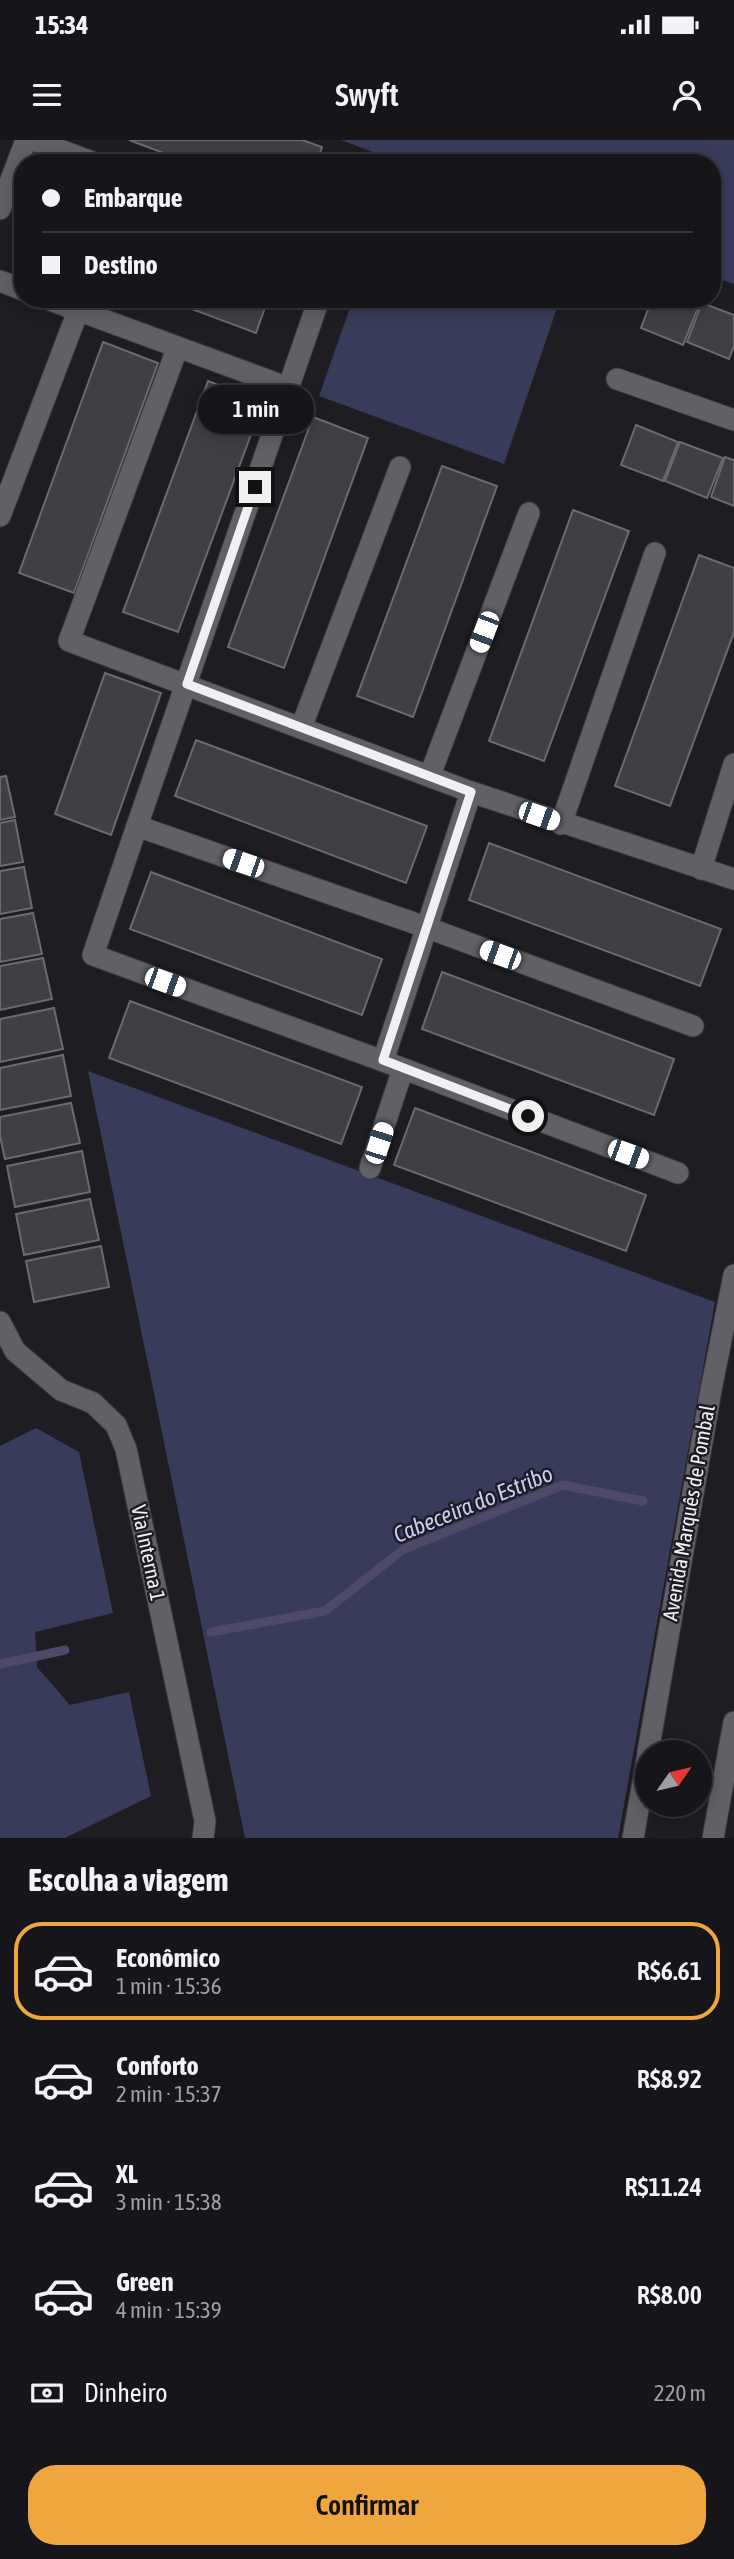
<!DOCTYPE html>
<html lang="pt">
<head>
<meta charset="utf-8">
<style>
	body { margin:0; font-family:"Asap Condensed",sans-serif; background:#232327; color:#f1f3f6; height:100vh; display:flex; flex-direction:column; font-size:26px; white-space:nowrap }
	* { box-sizing:border-box; margin:0 }
	p { font-size:23px; color:#9e9fa2 }
	.icon { flex:none; width:38px; height:38px; fill:none; stroke:currentColor; stroke-width:2; stroke-linecap:round; stroke-linejoin:round }
	.map { position:relative; height:1698px; overflow:hidden }
	.panel { display:flex; flex-direction:column; background:#16161a; flex:1 }
	.panel>* { flex:none }
	.banner { position:absolute; left:14px; top:14px; width:707px; height:154px; border-radius:28px; box-shadow:0 4px 18px #0003,0 0 0 2px #353539; display:grid; align-content:center; height:154px; padding:0 28px; background:#16161a }
	.needle { width:46px; rotate:56deg }
	.fabs { position:absolute; left:635px; top:1600px; display:grid; gap:14px }
	.fabs a { display:grid; place-items:center; width:77px; height:77px; border-radius:50%; background:#16161a; box-shadow:0 4px 18px #0003,0 0 0 2px #353539; font-size:35px }
	.end { position:absolute; width:32px; height:32px; margin:-16px; border:9px solid #f0f0f3; background:#111; box-shadow:0 0 0 4px #111 }
	.from { border-radius:50% }
	.bubble { position:absolute; height:49px; border-radius:24px; background:#16161a; box-shadow:0 4px 18px #0003,0 0 0 2px #353539; font-size:23px; font-weight:600; line-height:49px; text-align:center }
	.car { position:absolute; width:21px; height:42px; margin:-21px -10px; border-radius:9px; box-shadow:0 0 5px 2px #0007; background:linear-gradient(#fff 24%,#345 0 40%,#fff 0 76%,#345 0 86%,#fff 0) }
	.banner b { display:flex; align-items:center; gap:24px; height:66px; font-size:26px }
	.banner b+b { border-top:2px solid #353539 }
	.banner i { width:18px; height:18px; background:#f1f3f6 }
	ul { padding:0; list-style:none }
	li { display:flex; align-items:center; gap:21px; height:98px; margin:0 14px 10px; padding:0 14px; border:4px solid transparent; border-radius:28px }
	li div { flex:1 }
	li b { display:block; font-size:26px }
	li em { font-style:normal; font-weight:600 }
	li.active { border-color:#f0a63f }
	li>.icon { width:63px; height:63px; stroke-width:1.5 }
	h2 { padding:0 28px; font-size:32px; line-height:84px }
	.pay { display:flex; align-items:center; gap:18px; height:77px; padding:0 28px; font-size:26px }
	.pay p { margin-inline-start:auto }
	.button { display:flex; gap:14px; margin-top:auto; padding:14px 28px }
	.button a { flex:1; height:80px; border-radius:28px; background:#f0a63f; color:#111; font-size:28px; font-weight:600; line-height:80px; text-align:center }
	.status { display:flex; justify-content:space-between; align-items:center; height:49px; padding:0 35px; background:#16161a; direction:ltr }
	.status svg { height:19px; fill:currentColor }
	header { display:flex; justify-content:space-between; align-items:center; height:91px; padding:0 28px; background:#16161a; font-size:32px; font-weight:600 }
	.map>svg:first-child { display:block }
</style>
</head>
<body>
<div class="status"><b>15:34</b><svg viewBox="0 0 49 12"><path d="M0 12V9h3v3zM5 12V6h3v6zM10 12V3h3v9zM15 12V0h3v12zM26 1h20v11H26zM47 4h2v5h-2z"/></svg></div>
<header><svg class="icon" aria-label="menu" viewBox="0 0 24 24"><path d="M4 6h16M4 12h16M4 18h16"/></svg>Swyft<svg class="icon" aria-label="person" viewBox="0 0 24 24"><circle cx="12" cy="8" r="4"/><path d="M4 21q1-7 8-7t8 7"/></svg></header>
<div class="map">
<svg width="734" height="1698" viewBox="0 0 734 1698">
	<rect width="100%" height="100%" fill="#1d1d22"/>
	<g fill="#393b5a">
		<polygon points="341,0 734,0 734,144 712,137 712,23 402,23"/>
		<polygon points="353,159 560,159 504,324 319,256"/>
		<polygon points="88,931 715,1162 618,1698 245,1698"/>
		<polygon points="36,1288 79,1312 113,1473 35,1492 37,1527 70,1565 129,1552 151,1656 65,1698 0,1698 0,1306"/>
	</g>
	<g fill="none" stroke-linecap="round" stroke-linejoin="round">
		<g stroke="#4e4967" stroke-width="9">
			<polyline points="211,1492 325,1471 404,1409 563,1345 643,1361"/>
			<polyline points="0,1524 65,1510"/>
		</g>
	</g>
	<g fill="#3f3f44" stroke="#6a6a70" stroke-width="2">
		<polygon points="129,0 302,0 322,7 317,23 190,23"/>
		<polygon points="165,159 268,159 256,193"/>
		<polygon points="652,159 684,159 699,165 683,205 641,188"/>
		<polygon points="702,163 734,175 734,206 729,219 687,202"/>
		<polygon points="103,202 158,223 74,453 19,433"/>
		<polygon points="208,241 263,262 178,492 123,472"/>
		<polygon points="313,277 368,298 284,528 228,507"/>
		<polygon points="636,285 678,302 663,341 621,325"/>
		<polygon points="680,302 723,318 707,358 665,341"/>
		<polygon points="725,317 734,320 734,366 711,357"/>
		<polygon points="442,326 497,346 413,577 357,556"/>
		<polygon points="573,370 629,391 544,621 489,601"/>
		<polygon points="699,415 734,428 734,492 670,666 615,646"/>
		<polygon points="105,533 161,553 111,695 55,674"/>
		<polygon points="196,600 427,686 406,743 175,656"/>
		<polygon points="6,636 15,677 0,680 0,637"/>
		<polygon points="15,680 23,722 0,726 0,683"/>
		<polygon points="489,703 721,789 700,846 469,760"/>
		<polygon points="24,727 32,768 0,774 0,731"/>
		<polygon points="151,732 382,819 362,875 130,789"/>
		<polygon points="33,773 42,814 0,822 0,779"/>
		<polygon points="43,818 52,859 0,870 0,826"/>
		<polygon points="442,832 674,919 654,975 422,889"/>
		<polygon points="130,861 362,947 341,1004 109,918"/>
		<polygon points="54,868 63,909 0,922 0,879"/>
		<polygon points="63,915 71,956 0,970 0,928"/>
		<polygon points="71,963 80,1003 5,1019 0,996 0,977"/>
		<polygon points="415,968 646,1055 626,1111 394,1025"/>
		<polygon points="82,1011 90,1052 15,1067 7,1026"/>
		<polygon points="90,1059 99,1100 24,1115 16,1074"/>
		<polygon points="101,1106 109,1147 34,1162 26,1121"/>
	</g>
	<g fill="none" stroke-linecap="round" stroke-linejoin="round">
		<g stroke="#3a3a3e" stroke-width="23">
			<g id="street">
				<polyline points="33,0 95,23"/>
				<polyline points="0,69 26,0"/>
				<polyline points="0,141 23,150"/>
				<polyline points="47,159 289,248"/>
				<polyline points="319,159 137,686 428,788 693,886"/>
				<polyline points="177,209 69,501 471,652 734,739"/>
				<polyline points="617,239 734,280"/>
				<polyline points="0,376 78,171"/>
				<polyline points="301,588 400,327"/>
				<polyline points="430,635 529,373"/>
				<polyline points="561,684 655,413"/>
				<polyline points="137,686 93,815 383,921 678,1033"/>
				<polyline points="701,729 734,624"/>
				<polyline points="383,921 471,652"/>
				<polyline points="370,1028 403,929"/>
				<polyline points="0,1182 15,1211 61,1250 93,1263 116,1285 126,1309 205,1681 203,1698"/>
			</g>
		</g>
		<g stroke="#3a3a3e" stroke-width="23">
			<g id="secondary">
				<polyline points="648,1612 711,1250 734,1135"/>
				<polyline points="633,1698 648,1614"/>
				<polyline points="713,1698 734,1582"/>
			</g>
		</g>
		<use href="#street" stroke="#606066" stroke-width="21"/>
		<use href="#secondary" stroke="#606066" stroke-width="21"/>
	</g>
	<g fill="none" stroke-linecap="round" stroke-linejoin="round">
		<polyline stroke="#f0f0f3" stroke-width="9" points="255,347 187,544 471,652 383,920 528,976"/>
	</g>
	<g text-anchor="middle" stroke-width="5" stroke-linejoin="round" paint-order="stroke">
		<g font-size="21" fill="#f0f0f3" stroke="#1d1d22">
			<text transform="translate(689 1373) rotate(-80)" y="7">Avenida Marquês de Pombal</text>
			<text transform="translate(148 1413) rotate(78)" y="7">Via Interna 1</text>
		</g>
		<g font-size="23" font-style="italic" fill="#c8ccfc" stroke="#1d1d22">
			<text transform="translate(473 1364) rotate(-22)" y="8">Cabeceira do Estribo</text>
		</g>
	</g>
</svg>
<div class="fabs">
<a><svg class="needle" viewBox="-14 -14 28 28"><path d="M0-13l5 13h-10z" fill="#e53935"/><path d="M0 13l5-13h-10z" fill="#9e9fa2"/></svg></a>
</div>
<i class="end from" style="left:528px;top:976px"></i>
<i class="end" style="left:255px;top:347px"></i>
<div class="bubble" style="left:198px;top:245px;width:116px">1 min</div>
<i class="car" style="left:484px;top:492px;rotate:201deg"></i>
<i class="car" style="left:539px;top:676px;rotate:109deg"></i>
<i class="car" style="left:243px;top:723px;rotate:289deg"></i>
<i class="car" style="left:500px;top:815px;rotate:290deg"></i>
<i class="car" style="left:165px;top:842px;rotate:110deg"></i>
<i class="car" style="left:379px;top:1003px;rotate:18deg"></i>
<i class="car" style="left:628px;top:1014px;rotate:110deg"></i>
<div class="banner">
<b><i class="from"></i>Embarque</b>
<b><i></i>Destino</b>
</div>
</div>
<section class="panel">
<h2>Escolha a viagem</h2>
<ul>
<li class="active"><svg class="icon" aria-label="car" viewBox="0 0 24 24"><path d="M5 17H2v-5l4-1 3-4h7l3 4 3 1v5h-3M9 17h6M6 11h13"/><circle cx="7" cy="17" r="2"/><circle cx="17" cy="17" r="2"/></svg><div><b>Econômico</b><p>1 min · 15:36</p></div><em>R$6.61</em></li>
<li><svg class="icon" aria-label="car" viewBox="0 0 24 24"><path d="M5 17H2v-5l4-1 3-4h7l3 4 3 1v5h-3M9 17h6M6 11h13"/><circle cx="7" cy="17" r="2"/><circle cx="17" cy="17" r="2"/></svg><div><b>Conforto</b><p>2 min · 15:37</p></div><em>R$8.92</em></li>
<li><svg class="icon" aria-label="car" viewBox="0 0 24 24"><path d="M5 17H2v-5l4-1 3-4h7l3 4 3 1v5h-3M9 17h6M6 11h13"/><circle cx="7" cy="17" r="2"/><circle cx="17" cy="17" r="2"/></svg><div><b>XL</b><p>3 min · 15:38</p></div><em>R$11.24</em></li>
<li><svg class="icon" aria-label="car" viewBox="0 0 24 24"><path d="M5 17H2v-5l4-1 3-4h7l3 4 3 1v5h-3M9 17h6M6 11h13"/><circle cx="7" cy="17" r="2"/><circle cx="17" cy="17" r="2"/></svg><div><b>Green</b><p>4 min · 15:39</p></div><em>R$8.00</em></li>
</ul>
<div class="pay"><svg class="icon" aria-label="cash" viewBox="0 0 24 24"><path d="M3 7h18v10H3z"/><circle cx="12" cy="12" r="2"/></svg>Dinheiro<p>220 m</p></div>
<div class="button"><a>Confirmar</a></div>
</section>
</body>
</html>
